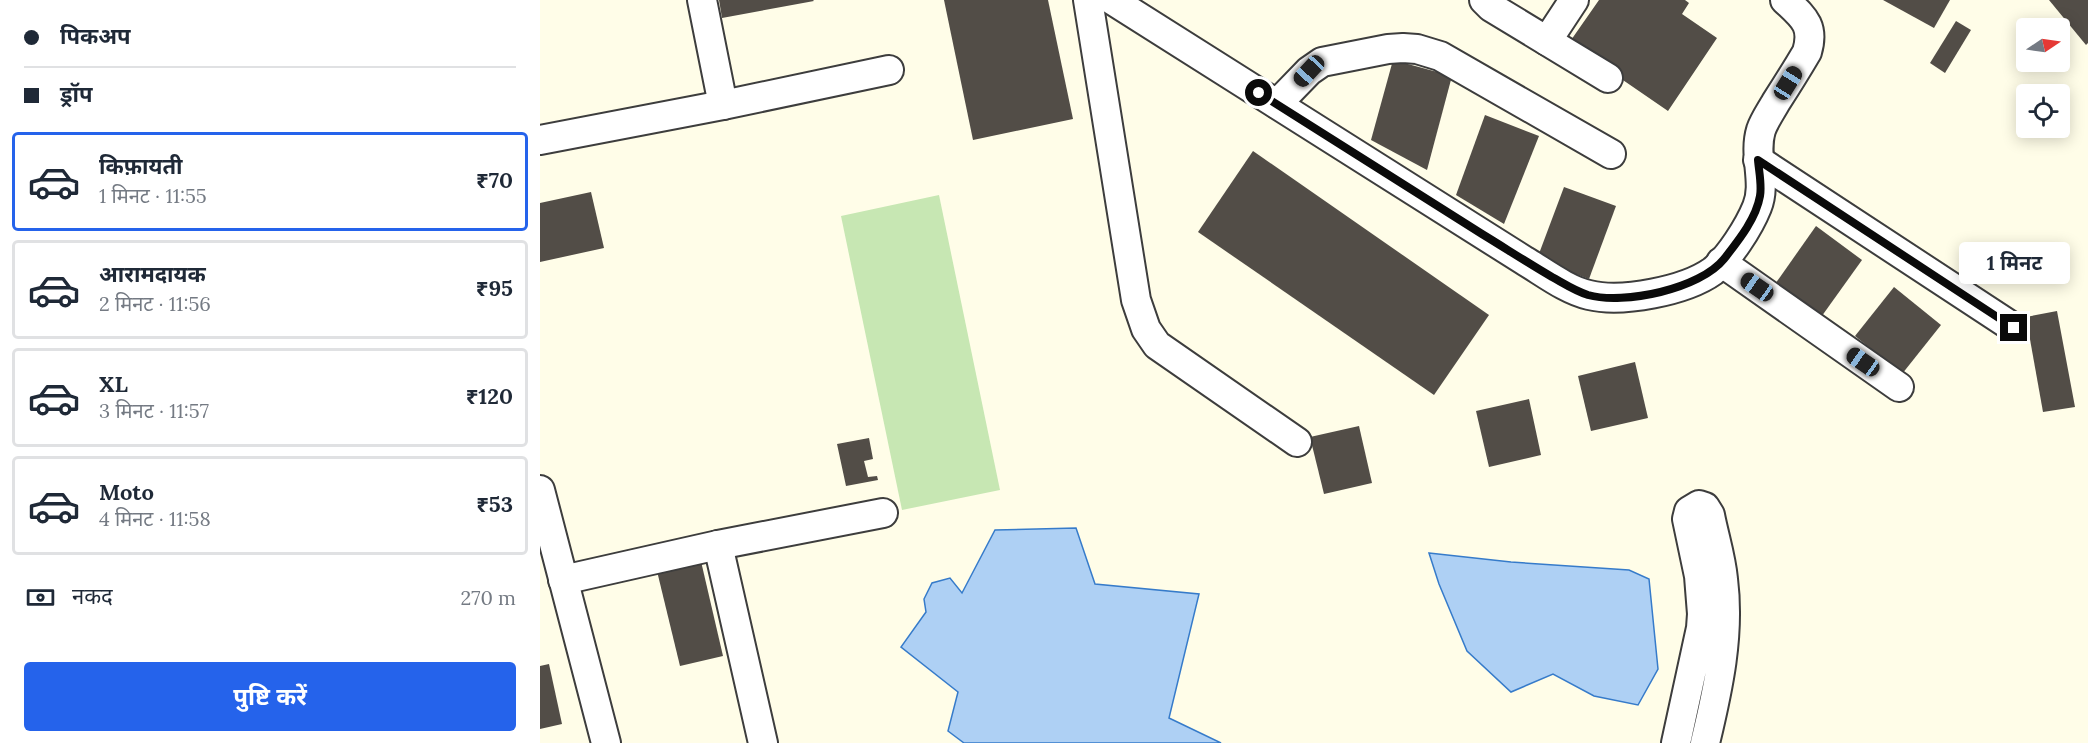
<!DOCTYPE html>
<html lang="hi">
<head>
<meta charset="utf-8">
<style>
	body { margin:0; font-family:Lora,"Noto Sans Devanagari",serif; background:#f2f2f3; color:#1f2937; height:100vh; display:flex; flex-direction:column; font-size:22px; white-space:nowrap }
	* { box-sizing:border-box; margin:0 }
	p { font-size:20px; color:#747a83 }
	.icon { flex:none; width:33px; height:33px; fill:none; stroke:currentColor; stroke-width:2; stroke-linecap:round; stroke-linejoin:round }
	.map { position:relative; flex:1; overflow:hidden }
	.drawer { display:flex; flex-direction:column; background:#fff; width:540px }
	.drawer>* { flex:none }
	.hud { display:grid; align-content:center; height:132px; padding:0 24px; background:#fff }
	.needle { width:39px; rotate:77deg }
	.tools { position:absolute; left:1476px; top:18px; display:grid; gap:12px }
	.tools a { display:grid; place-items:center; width:54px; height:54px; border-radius:6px; background:#fff; box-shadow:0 3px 15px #0003; font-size:30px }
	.end { position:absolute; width:27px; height:27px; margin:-14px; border:8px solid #0a0a0a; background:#fff; box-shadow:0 0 0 3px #fff }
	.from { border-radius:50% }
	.bubble { position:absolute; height:42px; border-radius:6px; background:#fff; box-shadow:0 3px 15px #0003; font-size:20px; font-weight:700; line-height:42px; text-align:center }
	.car { position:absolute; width:18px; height:36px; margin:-18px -9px; border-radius:8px; box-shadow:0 0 4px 2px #0007; background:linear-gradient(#222 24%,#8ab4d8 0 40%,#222 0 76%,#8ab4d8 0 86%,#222 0) }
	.hud b { display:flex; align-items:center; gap:21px; height:57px; font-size:22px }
	.hud b+b { border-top:2px solid #e0e1e3 }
	.hud i { width:15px; height:15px; background:#1f2937 }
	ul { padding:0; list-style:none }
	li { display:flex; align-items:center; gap:18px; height:99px; margin:0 12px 9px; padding:0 12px; border:3px solid #e0e1e3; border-radius:6px }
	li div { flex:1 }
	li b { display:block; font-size:22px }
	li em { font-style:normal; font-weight:700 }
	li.current { border-color:#2563eb }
	li>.icon { width:54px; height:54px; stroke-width:1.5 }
	.pay { display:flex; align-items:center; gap:15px; height:66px; padding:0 24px; font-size:22px }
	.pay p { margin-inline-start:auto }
	.action { display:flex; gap:12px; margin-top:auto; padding:12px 24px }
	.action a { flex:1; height:69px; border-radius:6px; background:#2563eb; color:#fff; font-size:24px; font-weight:700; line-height:69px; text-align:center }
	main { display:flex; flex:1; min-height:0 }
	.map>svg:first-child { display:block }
</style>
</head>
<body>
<main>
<section class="drawer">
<div class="hud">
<b><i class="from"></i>पिकअप</b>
<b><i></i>ड्रॉप</b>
</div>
<ul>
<li class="current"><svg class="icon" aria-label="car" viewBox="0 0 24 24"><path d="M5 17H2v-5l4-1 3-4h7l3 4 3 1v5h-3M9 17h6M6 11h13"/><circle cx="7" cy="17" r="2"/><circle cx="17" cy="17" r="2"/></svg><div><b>किफ़ायती</b><p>1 मिनट · 11:55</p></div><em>₹70</em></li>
<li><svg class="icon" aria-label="car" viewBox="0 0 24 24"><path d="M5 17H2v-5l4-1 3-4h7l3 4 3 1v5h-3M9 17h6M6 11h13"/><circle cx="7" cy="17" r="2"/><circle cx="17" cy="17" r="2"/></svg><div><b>आरामदायक</b><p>2 मिनट · 11:56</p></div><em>₹95</em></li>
<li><svg class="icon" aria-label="car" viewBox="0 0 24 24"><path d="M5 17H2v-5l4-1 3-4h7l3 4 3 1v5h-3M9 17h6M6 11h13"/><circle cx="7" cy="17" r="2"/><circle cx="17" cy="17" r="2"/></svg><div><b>XL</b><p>3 मिनट · 11:57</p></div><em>₹120</em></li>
<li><svg class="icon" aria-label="car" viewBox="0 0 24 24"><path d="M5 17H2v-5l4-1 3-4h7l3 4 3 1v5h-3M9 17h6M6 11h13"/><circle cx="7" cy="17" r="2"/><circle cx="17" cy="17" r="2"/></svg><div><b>Moto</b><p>4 मिनट · 11:58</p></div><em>₹53</em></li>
</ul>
<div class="pay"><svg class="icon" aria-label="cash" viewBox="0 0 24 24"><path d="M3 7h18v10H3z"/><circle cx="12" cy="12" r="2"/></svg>नकद<p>270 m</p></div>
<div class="action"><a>पुष्टि करें</a></div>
</section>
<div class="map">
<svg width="1548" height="743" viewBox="0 0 1548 743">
	<rect width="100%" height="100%" fill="#fffde8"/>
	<polygon fill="#c7e7b3" points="399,195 460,490 362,510 301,216"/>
	<g fill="#aed0f4" stroke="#367bca" stroke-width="1.5">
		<polygon points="536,528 555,584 659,594 629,718 681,743 424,743 408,731 418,692 361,647 386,612 384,599 392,583 410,578 422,593 455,530"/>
		<polygon points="889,553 971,562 1089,570 1109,579 1118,669 1098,705 1054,696 1013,674 971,692 927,651 899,584"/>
	</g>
	<g fill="#524d47">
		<polygon points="179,0 273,0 274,1 182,18"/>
		<polygon points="404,0 508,0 533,119 433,140"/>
		<polygon points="1059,0 1145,0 1149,3 1142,14 1177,38 1128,111 1029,43"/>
		<polygon points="1343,0 1410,0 1394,28"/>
		<polygon points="1509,0 1548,0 1548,43 1546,45"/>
		<polygon points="1416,21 1431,30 1405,73 1390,63"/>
		<polygon points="853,60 912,76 887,170 831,140"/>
		<polygon points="945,115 999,136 964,224 916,195"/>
		<polygon points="713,151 949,315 894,395 658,232"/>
		<polygon points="1024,187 1076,206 1049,279 997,259"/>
		<polygon points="51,192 64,248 0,262 0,203"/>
		<polygon points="1276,226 1322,260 1279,320 1233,287"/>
		<polygon points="1354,287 1401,325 1362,374 1315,336"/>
		<polygon points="1517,311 1535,407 1503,412 1486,317"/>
		<polygon points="1095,362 1108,418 1051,431 1038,376"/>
		<polygon points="989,399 1001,455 949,467 936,411"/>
		<polygon points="819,426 832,483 784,494 770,437"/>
		<polygon points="329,438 333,459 324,461 328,477 337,476 338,480 306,486 297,444"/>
		<polygon points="160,557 183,656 140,666 116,567"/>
		<polygon points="9,664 22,724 0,729 0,666"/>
	</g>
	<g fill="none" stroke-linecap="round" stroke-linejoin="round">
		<g stroke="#3d3d3d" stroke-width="32">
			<g id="street">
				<polyline points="162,0 183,105"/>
				<polyline points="548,0 596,300 606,329 617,345 757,442"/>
				<path d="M572 0 985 261C1005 273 1027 290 1049 295 1082 303 1145 291 1173 271 1189 258 1209 227 1217 207 1227 183 1213 156 1221 130 1224 121 1231 111 1236 102 1247 85 1257 69 1267 52 1275 25 1263 17 1245 0"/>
				<polyline points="944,0 951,7 1068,78"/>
				<polyline points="1007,41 1034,0"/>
				<polyline points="737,104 769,71 782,62 848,49 863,48 877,49 900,56 1071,154"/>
				<polyline points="0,140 183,105 349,70"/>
				<polyline points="1218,160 1474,328"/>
				<polyline points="1181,262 1359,387"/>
				<polyline points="0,490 66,743"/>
				<polyline points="178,545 223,743"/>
				<polyline points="23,580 178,545 343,513"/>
				<path d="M1136 743 1161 628 1162 614 1159 576 1147 519 1149 511 1159 505 1165 507 1170 515C1174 536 1181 557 1183 579 1190 635 1178 689 1165 743"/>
			</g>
		</g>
		<use href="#street" stroke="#fff" stroke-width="28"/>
	</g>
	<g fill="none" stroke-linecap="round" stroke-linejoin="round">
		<path stroke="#0a0a0a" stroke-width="8" d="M719 93C793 140 868 187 942 234 965 248 988 263 1012 277 1023 283 1035 291 1048 295 1084 305 1160 289 1184 259 1198 241 1216 219 1220 196 1222 185 1219 172 1218 160L1474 328"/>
	</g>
</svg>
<div class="tools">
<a><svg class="needle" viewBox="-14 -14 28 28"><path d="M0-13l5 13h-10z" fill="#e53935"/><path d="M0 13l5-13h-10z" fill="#747a83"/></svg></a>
<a><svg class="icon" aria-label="locate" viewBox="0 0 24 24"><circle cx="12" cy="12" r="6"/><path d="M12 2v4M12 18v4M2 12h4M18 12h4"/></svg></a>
</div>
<i class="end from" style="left:719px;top:93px"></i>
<i class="end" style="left:1474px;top:328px"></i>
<div class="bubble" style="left:1419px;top:242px;width:111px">1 मिनट</div>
<i class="car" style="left:769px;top:71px;rotate:223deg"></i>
<i class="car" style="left:1248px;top:83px;rotate:32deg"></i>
<i class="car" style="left:1217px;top:287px;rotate:305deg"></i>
<i class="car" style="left:1323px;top:362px;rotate:305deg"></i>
</div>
</main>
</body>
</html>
